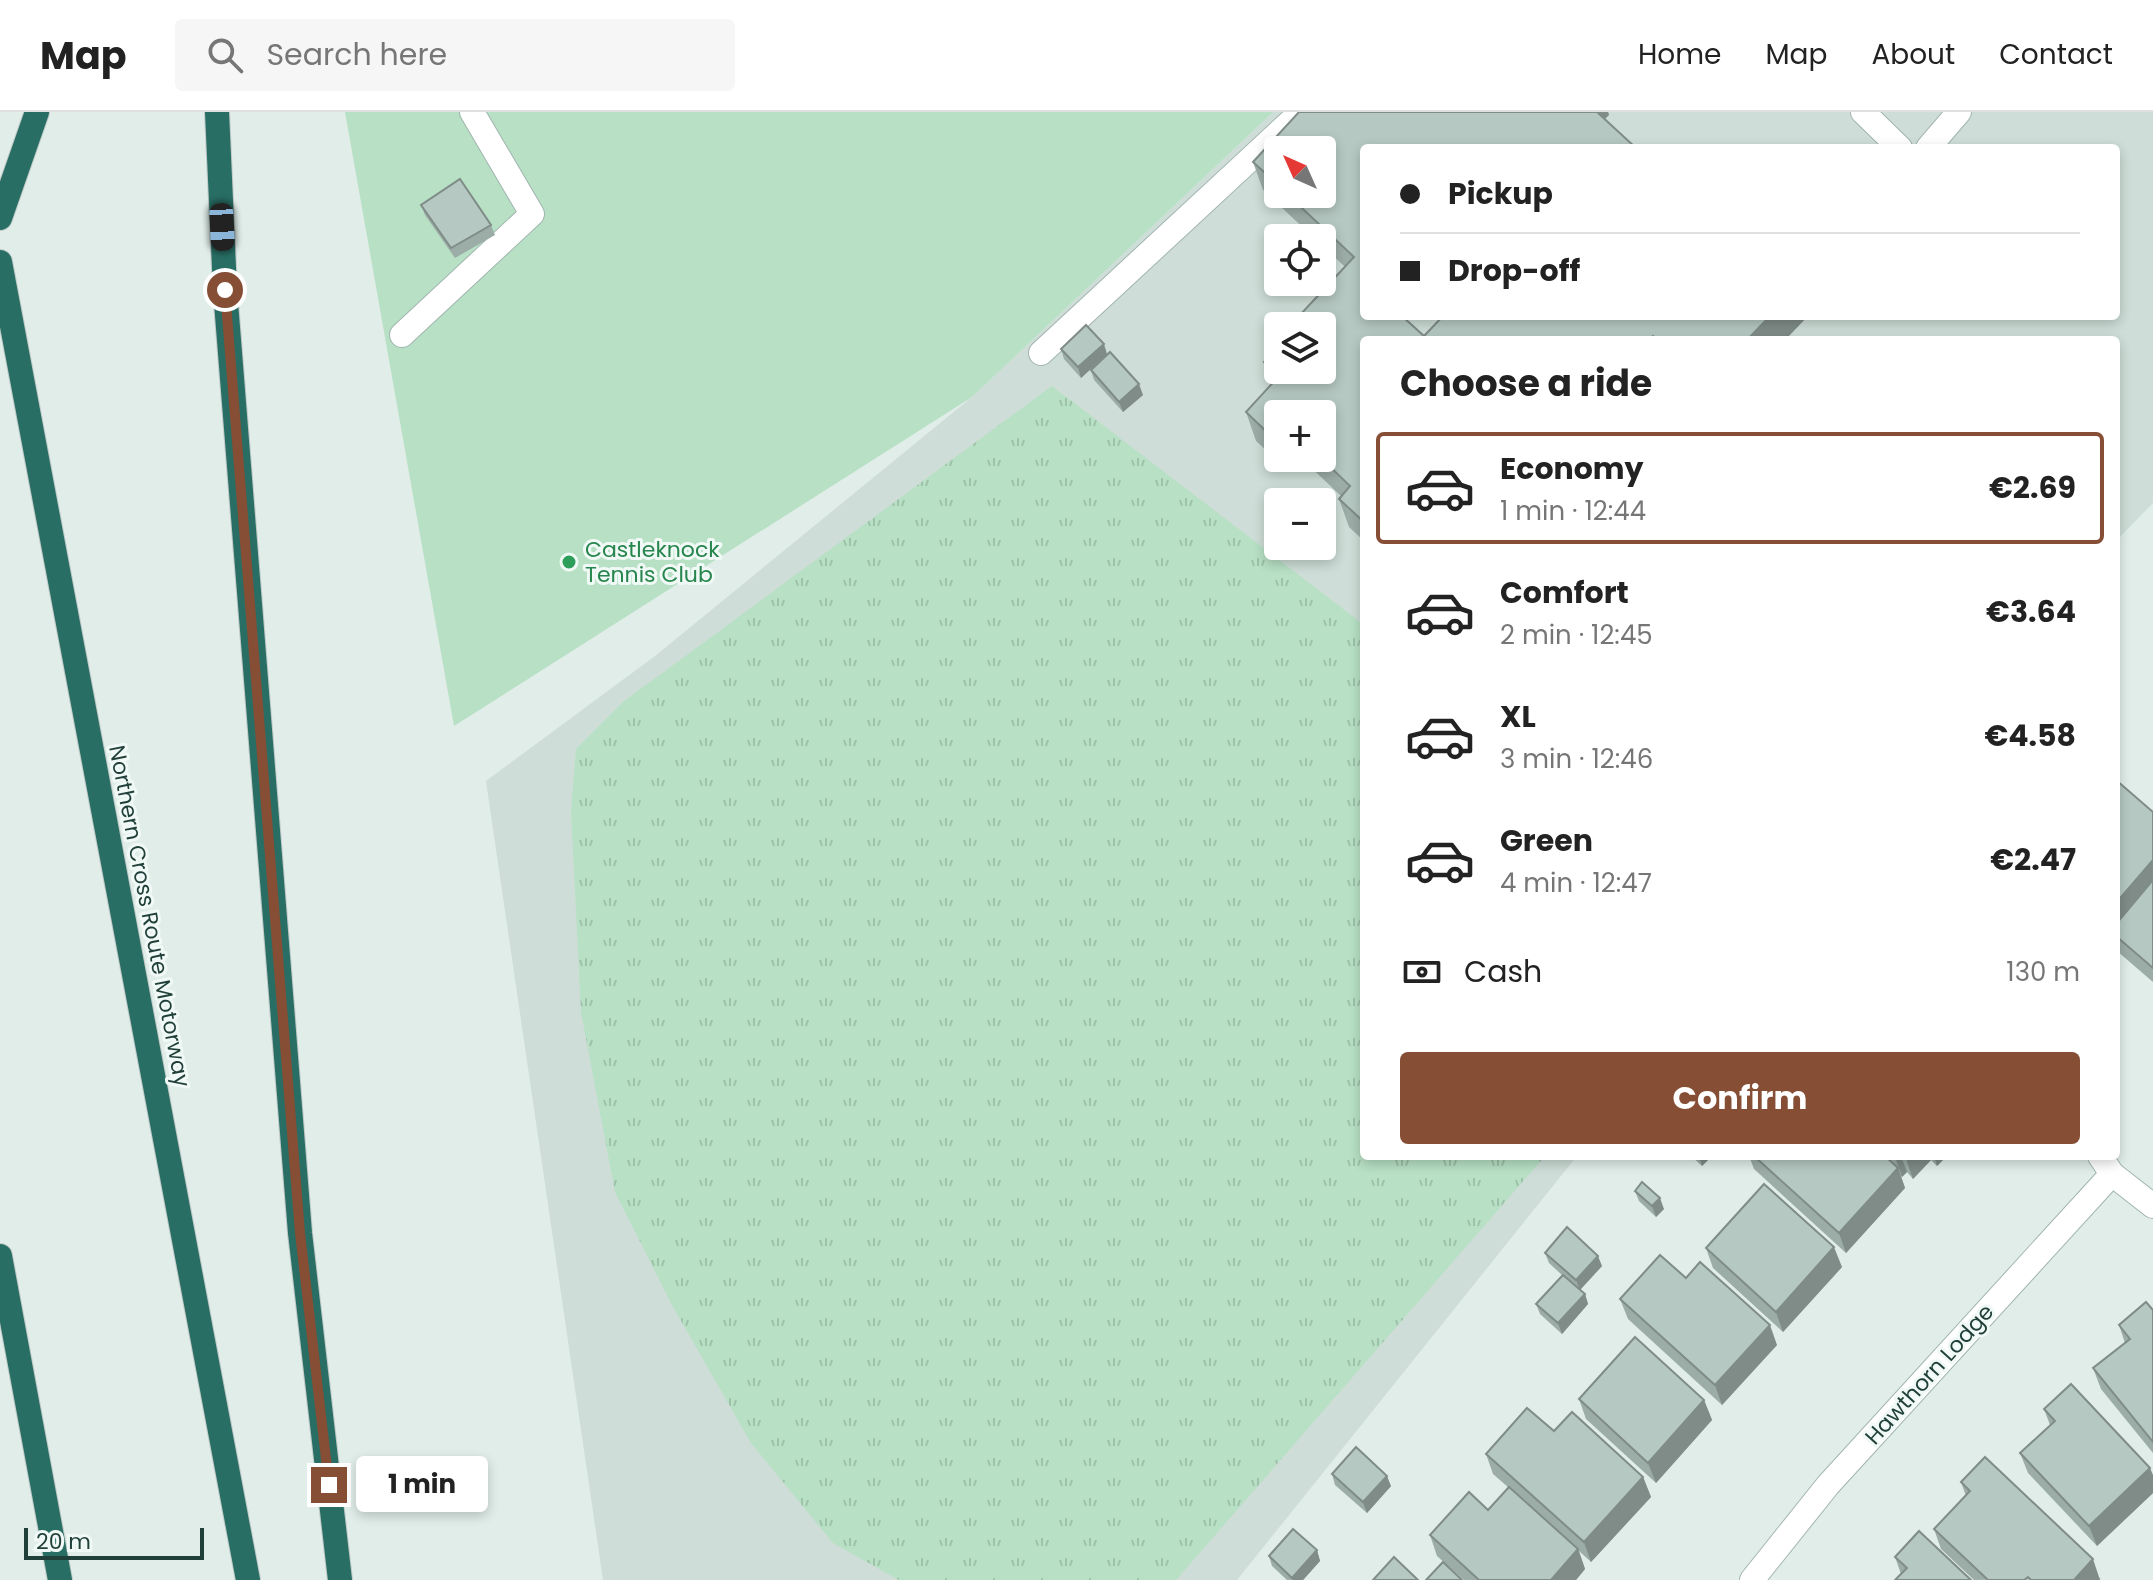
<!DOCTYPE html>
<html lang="en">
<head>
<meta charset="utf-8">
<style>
	body { margin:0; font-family:Poppins,sans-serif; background:#f6f6f6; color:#222; height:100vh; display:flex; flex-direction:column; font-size:30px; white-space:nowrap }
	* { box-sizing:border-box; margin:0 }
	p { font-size:26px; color:#767676 }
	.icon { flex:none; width:44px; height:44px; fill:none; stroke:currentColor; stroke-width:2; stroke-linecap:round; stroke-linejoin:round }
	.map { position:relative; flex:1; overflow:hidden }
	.panel { position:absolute; left:1360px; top:224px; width:760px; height:824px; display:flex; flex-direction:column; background:#fff; border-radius:8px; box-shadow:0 4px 12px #0003 }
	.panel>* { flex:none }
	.guide { position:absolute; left:1360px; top:32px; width:760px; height:176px; border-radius:8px; box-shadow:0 4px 12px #0003; display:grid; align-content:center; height:176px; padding:0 40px; background:#fff }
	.needle { width:52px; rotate:315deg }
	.tools { position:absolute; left:1264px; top:24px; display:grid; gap:16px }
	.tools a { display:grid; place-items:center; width:72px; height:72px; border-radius:8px; background:#fff; box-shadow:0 4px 12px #0003; font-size:40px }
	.scale { position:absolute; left:24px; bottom:20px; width:180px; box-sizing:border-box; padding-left:8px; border:4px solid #1f3f38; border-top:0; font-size:22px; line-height:28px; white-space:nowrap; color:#1f3f38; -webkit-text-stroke:6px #f1f9f6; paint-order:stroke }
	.end { position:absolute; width:36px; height:36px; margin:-18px; border:10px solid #854e35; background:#fff; box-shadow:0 0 0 4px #fff }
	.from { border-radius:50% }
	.bubble { position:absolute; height:56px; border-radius:8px; background:#fff; box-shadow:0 4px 12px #0003; font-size:26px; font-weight:700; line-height:56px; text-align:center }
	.car { position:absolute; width:24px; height:48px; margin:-24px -12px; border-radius:10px; box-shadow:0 0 6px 2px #0007; background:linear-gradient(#222 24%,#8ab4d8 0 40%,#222 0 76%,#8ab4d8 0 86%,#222 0) }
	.guide b { display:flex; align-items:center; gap:28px; height:76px; font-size:30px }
	.guide b+b { border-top:2px solid #e0e0e0 }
	.guide i { width:20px; height:20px; background:#222 }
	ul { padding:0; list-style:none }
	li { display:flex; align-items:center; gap:24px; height:112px; margin:0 16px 12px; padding:0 24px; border:4px solid transparent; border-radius:8px }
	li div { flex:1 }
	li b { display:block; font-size:30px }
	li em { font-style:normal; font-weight:700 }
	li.active { border-color:#854e35 }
	li>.icon { width:72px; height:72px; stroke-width:1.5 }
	h2 { padding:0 40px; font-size:36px; line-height:96px }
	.pay { display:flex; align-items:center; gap:20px; height:88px; padding:0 40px; font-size:30px }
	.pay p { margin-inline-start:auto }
	.cta { display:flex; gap:16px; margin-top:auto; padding:16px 40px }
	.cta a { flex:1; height:92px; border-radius:8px; background:#854e35; color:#fff; font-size:32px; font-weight:700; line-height:92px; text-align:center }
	header { display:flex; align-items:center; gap:48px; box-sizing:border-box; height:112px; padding:0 40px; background:#fff; border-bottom:2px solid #e0e0e0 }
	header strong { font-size:38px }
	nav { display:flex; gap:44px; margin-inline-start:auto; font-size:28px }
	.search { width:560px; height:72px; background:#f6f6f6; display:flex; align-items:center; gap:20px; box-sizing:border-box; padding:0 28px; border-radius:8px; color:#767676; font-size:30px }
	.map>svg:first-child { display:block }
</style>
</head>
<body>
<header>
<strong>Map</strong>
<div class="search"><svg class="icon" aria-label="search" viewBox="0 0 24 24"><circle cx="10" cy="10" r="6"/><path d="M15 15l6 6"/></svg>Search here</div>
<nav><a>Home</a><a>Map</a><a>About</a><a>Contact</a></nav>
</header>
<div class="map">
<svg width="2153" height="1468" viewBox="0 0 2153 1468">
	<defs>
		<pattern id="park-tufts" width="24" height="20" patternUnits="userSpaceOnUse" patternTransform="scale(2)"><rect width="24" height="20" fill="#b7e0c4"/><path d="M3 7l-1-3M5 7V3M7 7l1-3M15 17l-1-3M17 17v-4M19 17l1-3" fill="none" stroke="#9dc1a9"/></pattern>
	</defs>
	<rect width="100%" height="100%" fill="#e0ede8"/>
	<path fill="#ceddd7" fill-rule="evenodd" d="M1273 0H2153V391L2116 429V228H1364V1044H1577L1237 1468H603L486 669 655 544 972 285ZM1364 36H2116V204H1364ZM1278 38H1322V82H1278ZM1278 126H1322V170H1278ZM1278 214H1322V258H1278ZM1278 302H1322V346H1278ZM1278 390H1322V434H1278Z"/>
	<polygon fill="url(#park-tufts)" points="1052,274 1364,513 1364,1044 1545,1044 1176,1468 899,1468 833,1431 751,1331 672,1193 615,1080 581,900 571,699 576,637 623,590"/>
	<polygon fill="#b7e0c4" points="345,0 1273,0 972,285 454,614"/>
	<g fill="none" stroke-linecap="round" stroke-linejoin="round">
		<g stroke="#a2b5b0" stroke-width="26">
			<g id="lane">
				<polyline points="1863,0 1900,36"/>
				<polyline points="1928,36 1959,0"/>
				<polyline points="402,223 532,102 472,0"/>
				<polyline points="1041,241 1301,0"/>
			</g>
		</g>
		<g stroke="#a2b5b0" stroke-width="26">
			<g id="street">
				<polyline points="2100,1044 2112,1062 2153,1094"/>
				<polyline points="1752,1468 1828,1373 2112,1062"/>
			</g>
		</g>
		<g stroke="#c0c9c7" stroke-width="26">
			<g id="highway">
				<polyline points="217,0 225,178 300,1121 340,1468"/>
				<polyline points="0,106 37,0"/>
				<polyline points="0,150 248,1468"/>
				<polyline points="0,1144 60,1468"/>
			</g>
		</g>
		<use href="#lane" stroke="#fff" stroke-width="24"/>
		<use href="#street" stroke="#fff" stroke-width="24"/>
		<use href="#highway" stroke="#286e64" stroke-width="24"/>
	</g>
	<g fill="#9caca6" fill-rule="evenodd">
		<path d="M1299 0H1608L1609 3 1364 36V204L1424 224 1808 204 1785 228H1364V429L1349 415 1339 387 1341 384 1301 346H1322L1278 302V346H1286L1280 351 1256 329 1246 300 1272 272 1264 250 1301 211 1299 204 1345 155 1322 133V126H1314L1263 78 1253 50ZM1278 38 1322 82H1278Z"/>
		<polygon points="421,93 491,113 495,123 455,146 425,103"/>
		<polygon points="1061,237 1107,242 1143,283 1123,300 1094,268 1091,258 1102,247 1081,266 1064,247"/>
		<polygon points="2116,668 2153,700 2153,870 2117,839 2116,835"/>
		<polygon points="1691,1044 1712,1044 1702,1054"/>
		<polygon points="1749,1044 1947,1044 1937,1054 1931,1048 1913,1067 1907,1060 1902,1065 1901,1064 1905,1076 1846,1141 1754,1057"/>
		<polygon points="1635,1079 1664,1097 1656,1105 1639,1089"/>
		<polygon points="1706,1136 1842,1155 1783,1220 1713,1156"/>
		<polygon points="1545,1141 1602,1154 1580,1178 1585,1182 1588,1192 1562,1222 1540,1202 1536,1192 1562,1163 1549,1151"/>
		<polygon points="1686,1166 1777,1233 1722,1293 1628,1207 1620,1187"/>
		<polygon points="2153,1198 2153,1341 2101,1277 2093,1256 2125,1231 2119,1213"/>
		<polygon points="1579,1287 1704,1288 1712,1308 1656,1371 1586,1307"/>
		<polygon points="2044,1297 2153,1363 2153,1381 2097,1434 2028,1361 2020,1341 2050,1313"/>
		<polygon points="1554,1319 1643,1365 1651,1385 1591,1450 1579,1439 1585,1457 1576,1468 1464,1468 1437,1444 1430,1423 1488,1398 1509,1376 1493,1362 1486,1342"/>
		<polygon points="1332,1362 1391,1374 1367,1401 1335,1373"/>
		<polygon points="1961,1370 2101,1467 1974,1468 1941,1437 1934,1417 1966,1384"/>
		<polygon points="1317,1438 1320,1449 1303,1468 1287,1468 1272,1454 1269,1444"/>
		<polygon points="1895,1445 1971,1468 1901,1462"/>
	</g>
	<g fill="#7f8c87">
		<polygon points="1589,0 1608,0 1609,3 1595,17"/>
		<polygon points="1770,204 1808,204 1785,228 1747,228"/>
		<polygon points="1104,232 1107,242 1081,266 1078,255"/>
		<polygon points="1139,272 1143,283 1123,300 1119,290"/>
		<polygon points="1278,315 1278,345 1270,323"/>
		<polygon points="1278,346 1286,346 1280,351"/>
		<polygon points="2153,748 2153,777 2116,820 2116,791"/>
		<polygon points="1699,1044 1712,1044 1702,1054"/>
		<polygon points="1896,1044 1901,1044 1907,1060 1902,1065 1895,1045"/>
		<polygon points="1908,1044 1929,1044 1931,1048 1913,1067 1906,1047"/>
		<polygon points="1934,1044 1947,1044 1937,1054"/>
		<polygon points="1898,1056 1905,1076 1846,1141 1839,1121"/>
		<polygon points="1660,1086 1664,1097 1656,1105 1652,1094"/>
		<polygon points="1834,1135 1842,1155 1783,1220 1776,1200"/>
		<polygon points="1598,1144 1602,1154 1580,1178 1576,1168"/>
		<polygon points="1585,1182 1588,1192 1562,1222 1558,1211"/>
		<polygon points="1770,1213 1777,1233 1722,1293 1715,1273"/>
		<polygon points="1704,1288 1712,1308 1656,1371 1648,1351"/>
		<polygon points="2150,1356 2153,1363 2153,1381 2097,1434 2089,1414"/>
		<polygon points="1387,1364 1391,1374 1367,1401 1363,1390"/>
		<polygon points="1643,1365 1651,1385 1591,1450 1584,1430"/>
		<polygon points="1578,1437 1585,1457 1576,1468 1551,1468"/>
		<polygon points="1317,1438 1320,1449 1303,1468 1293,1468 1292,1466"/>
		<polygon points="2093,1447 2100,1468 2074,1468"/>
	</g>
	<g fill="#b5c8c1" stroke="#7f8c87" stroke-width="2">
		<polygon points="1299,0 1597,0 1636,36 1364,36 1364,204 1402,204 1424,224 1443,204 1770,204 1747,228 1657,228 1653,224 1650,228 1364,228 1364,410 1339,387 1350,374 1321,346 1322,346 1322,302 1278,302 1278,315 1270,323 1246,300 1279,264 1264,250 1278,236 1278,258 1322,258 1322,214 1298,214 1303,209 1299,204 1354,145 1287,82 1322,82 1322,38 1278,38 1278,73 1253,50"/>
		<polygon points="460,67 491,113 451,136 421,93"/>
		<polygon points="1086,213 1104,232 1078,255 1061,237"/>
		<polygon points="1110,240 1139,272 1119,290 1091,258"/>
		<polygon points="2116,668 2153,700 2153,748 2116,791"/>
		<polygon points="2153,768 2153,856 2116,824 2116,812"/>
		<polygon points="1754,1044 1885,1044 1898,1056 1839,1121"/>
		<polygon points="1642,1070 1660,1086 1652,1094 1635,1079"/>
		<polygon points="1764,1072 1834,1135 1776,1200 1706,1136"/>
		<polygon points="1567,1115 1598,1144 1576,1168 1545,1141"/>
		<polygon points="1660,1143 1686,1166 1700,1150 1770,1213 1715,1273 1620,1187"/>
		<polygon points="1563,1163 1585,1182 1558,1211 1536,1192"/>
		<polygon points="2146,1190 2153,1198 2153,1330 2093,1256 2130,1227 2119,1213"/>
		<polygon points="1635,1225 1704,1288 1648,1351 1579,1287"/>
		<polygon points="2071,1272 2150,1356 2089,1414 2020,1341 2055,1309 2044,1297"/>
		<polygon points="1527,1296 1554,1319 1572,1300 1643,1365 1584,1430 1486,1342"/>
		<polygon points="1356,1335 1387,1364 1363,1390 1332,1362"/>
		<polygon points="1985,1345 2093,1447 2074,1468 2031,1468 2028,1465 2024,1468 1988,1468 1934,1417 1970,1379 1961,1370"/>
		<polygon points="1509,1375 1578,1437 1551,1468 1479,1468 1430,1423 1469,1380 1488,1398"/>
		<polygon points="1293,1417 1317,1438 1292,1466 1269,1444"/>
		<polygon points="1919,1419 1971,1468 1895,1468 1907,1456 1895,1445"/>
		<polygon points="1394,1445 1418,1468 1373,1468"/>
		<polygon points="1443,1450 1462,1468 1426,1468"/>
	</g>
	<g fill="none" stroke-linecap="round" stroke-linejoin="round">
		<polyline stroke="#854e35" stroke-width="10" points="225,178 300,1121 329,1373"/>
	</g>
	<circle fill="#2e9e5b" stroke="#f1f9f6" stroke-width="3" cx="569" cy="450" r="8"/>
	<g text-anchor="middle" stroke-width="6" stroke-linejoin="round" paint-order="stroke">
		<g font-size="22" fill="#27864d" stroke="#f1f9f6" text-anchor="start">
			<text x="585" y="445">Castleknock<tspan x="585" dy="25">Tennis Club</tspan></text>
		</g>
		<g font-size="22" fill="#1f3f38" stroke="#f1f9f6">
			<text transform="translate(150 804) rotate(79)" y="8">Northern Cross Route Motorway</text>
			<text transform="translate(1929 1262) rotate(-48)" y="8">Hawthorn Lodge</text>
		</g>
	</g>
</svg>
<div class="tools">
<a><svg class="needle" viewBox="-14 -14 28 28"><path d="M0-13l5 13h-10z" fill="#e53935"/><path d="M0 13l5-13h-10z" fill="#767676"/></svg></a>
<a><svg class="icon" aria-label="locate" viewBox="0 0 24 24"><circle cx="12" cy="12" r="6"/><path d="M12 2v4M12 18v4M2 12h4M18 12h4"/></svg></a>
<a><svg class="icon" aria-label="layers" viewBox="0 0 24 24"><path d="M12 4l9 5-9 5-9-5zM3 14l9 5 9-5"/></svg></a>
<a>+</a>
<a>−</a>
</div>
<div class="scale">20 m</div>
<i class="end from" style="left:225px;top:178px"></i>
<i class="end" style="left:329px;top:1373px"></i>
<div class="bubble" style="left:356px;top:1344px;width:132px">1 min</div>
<i class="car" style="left:222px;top:115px;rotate:177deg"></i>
<div class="guide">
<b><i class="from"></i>Pickup</b>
<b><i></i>Drop-off</b>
</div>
<section class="panel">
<h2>Choose a ride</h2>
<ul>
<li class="active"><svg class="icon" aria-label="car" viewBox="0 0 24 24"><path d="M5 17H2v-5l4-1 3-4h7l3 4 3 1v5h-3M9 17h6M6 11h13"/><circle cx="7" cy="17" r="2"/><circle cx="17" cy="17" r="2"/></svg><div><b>Economy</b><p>1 min · 12:44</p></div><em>€2.69</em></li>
<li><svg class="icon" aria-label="car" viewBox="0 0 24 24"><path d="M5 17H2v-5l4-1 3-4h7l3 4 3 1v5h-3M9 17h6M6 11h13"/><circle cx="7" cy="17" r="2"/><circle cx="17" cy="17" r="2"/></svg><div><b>Comfort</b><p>2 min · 12:45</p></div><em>€3.64</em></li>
<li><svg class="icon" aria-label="car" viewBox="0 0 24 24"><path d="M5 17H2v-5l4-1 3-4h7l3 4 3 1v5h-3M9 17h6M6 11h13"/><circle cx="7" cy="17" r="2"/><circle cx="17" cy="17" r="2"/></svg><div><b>XL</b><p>3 min · 12:46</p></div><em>€4.58</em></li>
<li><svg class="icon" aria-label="car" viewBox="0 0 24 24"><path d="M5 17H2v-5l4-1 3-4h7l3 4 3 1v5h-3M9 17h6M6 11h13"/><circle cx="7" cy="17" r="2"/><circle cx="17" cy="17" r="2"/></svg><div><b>Green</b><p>4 min · 12:47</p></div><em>€2.47</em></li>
</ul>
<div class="pay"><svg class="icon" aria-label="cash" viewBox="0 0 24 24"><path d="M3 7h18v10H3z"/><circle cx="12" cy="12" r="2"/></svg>Cash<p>130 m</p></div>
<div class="cta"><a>Confirm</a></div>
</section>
</div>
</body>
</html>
